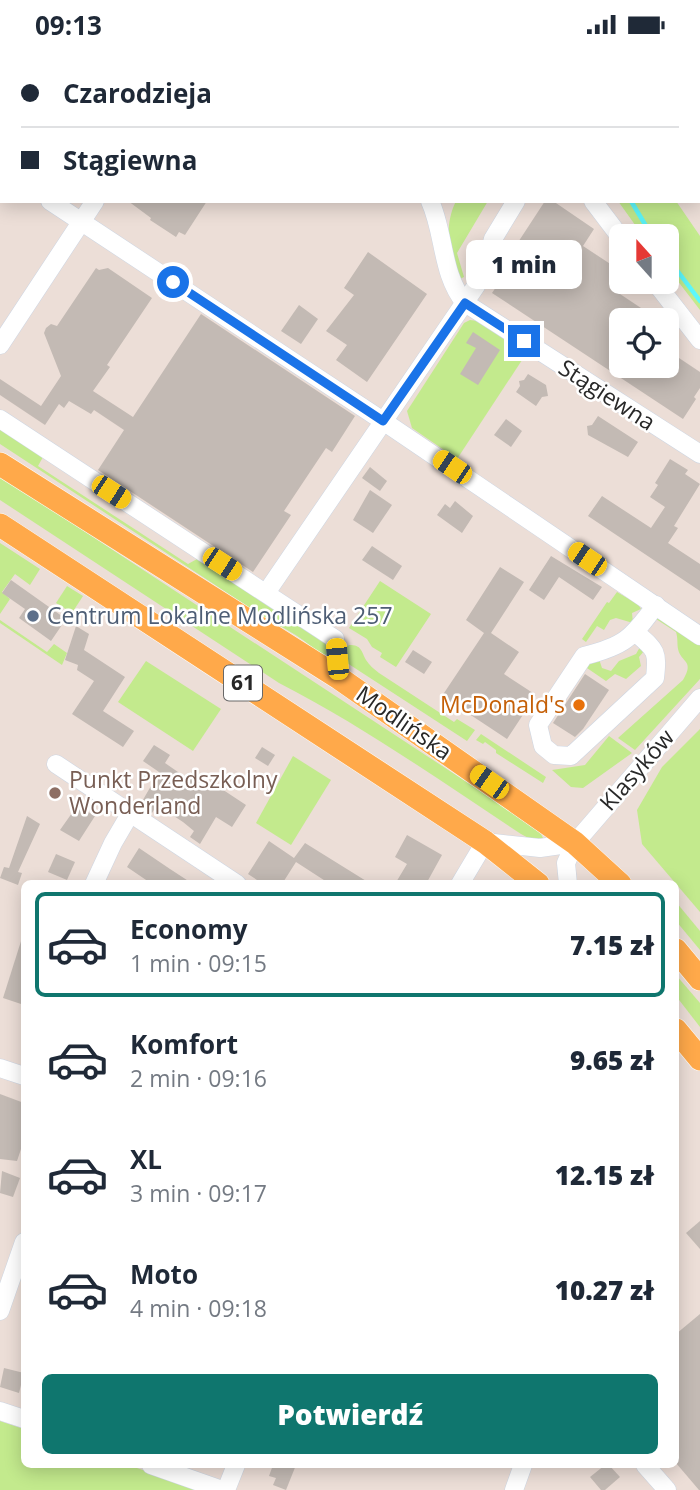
<!DOCTYPE html>
<html lang="pl">
<head>
<meta charset="utf-8">
<style>
	body { margin:0; font-family:"Open Sans",sans-serif; background:#f2f2f3; color:#1f2937; height:100vh; display:flex; flex-direction:column; font-size:26px; white-space:nowrap }
	* { box-sizing:border-box; margin:0 }
	p { font-size:23px; color:#747a83 }
	.icon { flex:none; width:38px; height:38px; fill:none; stroke:currentColor; stroke-width:2; stroke-linecap:round; stroke-linejoin:round }
	.map { position:relative; flex:1; overflow:hidden }
	.sheet { position:absolute; left:21px; top:831px; width:658px; height:588px; display:flex; flex-direction:column; background:#fff; border-radius:10px; box-shadow:0 4px 18px #0003 }
	.sheet>* { flex:none }
	.hud { position:absolute; left:0px; top:0px; width:700px; height:154px; box-shadow:0 4px 18px #0003; display:grid; align-content:center; height:154px; padding:0 21px; background:#fff }
	.needle { width:46px; rotate:339deg }
	.controls { position:absolute; left:609px; top:175px; display:grid; gap:14px }
	.controls a { display:grid; place-items:center; width:70px; height:70px; border-radius:10px; background:#fff; box-shadow:0 4px 18px #0003; font-size:35px }
	.end { position:absolute; width:32px; height:32px; margin:-16px; border:9px solid #1a73e8; background:#fff; box-shadow:0 0 0 4px #fff }
	.from { border-radius:50% }
	.bubble { position:absolute; height:49px; border-radius:10px; background:#fff; box-shadow:0 4px 18px #0003; font-size:23px; font-weight:800; line-height:49px; text-align:center }
	.car { position:absolute; width:21px; height:42px; margin:-21px -10px; border-radius:9px; box-shadow:0 0 5px 2px #0007; background:linear-gradient(#f5c518 24%,#345 0 40%,#f5c518 0 76%,#345 0 86%,#f5c518 0) }
	.hud b { display:flex; align-items:center; gap:24px; height:66px; font-size:26px }
	.hud b+b { border-top:2px solid #e0e1e3 }
	.hud i { width:18px; height:18px; background:#1f2937 }
	ul { padding:12px 0 0; list-style:none }
	li { display:flex; align-items:center; gap:21px; height:105px; margin:0 14px 10px; padding:0 7px; border:4px solid transparent; border-radius:10px }
	li div { flex:1 }
	li b { display:block; font-size:26px }
	li em { font-style:normal; font-weight:800 }
	li.active { border-color:#0f766e }
	li>.icon { width:63px; height:63px; stroke-width:1.5 }
	.button { display:flex; gap:14px; margin-top:auto; padding:14px 21px }
	.button a { flex:1; height:80px; border-radius:10px; background:#0f766e; color:#fff; font-size:28px; font-weight:800; line-height:80px; text-align:center }
	.status { display:flex; justify-content:space-between; align-items:center; height:49px; padding:0 35px; background:#fff; direction:ltr }
	.status svg { height:19px; fill:currentColor }
	.map>svg:first-child { display:block }
</style>
</head>
<body>
<div class="status"><b>09:13</b><svg viewBox="0 0 49 12"><path d="M0 12V9h3v3zM5 12V6h3v6zM10 12V3h3v9zM15 12V0h3v12zM26 1h20v11H26zM47 4h2v5h-2z"/></svg></div>
<div class="map">
<svg width="700" height="1441" viewBox="0 0 700 1441">
	<rect width="100%" height="100%" fill="#ecded7"/>
	<g fill="#c3ea8d">
		<path d="M456 152H488L457 204 464 228 455 232C450 205 443 178 456 152Z"/>
		<polygon points="618,152 676,152 700,187 700,261 667,218 667,187 643,187"/>
		<polygon points="470,271 478,272 526,305 457,410 412,379 407,362 464,274"/>
		<path d="M0 378 43 408 38 417 188 515 197 510 313 585 325 593 329 606C318 606 310 595 300 589 289 581 273 574 261 566L0 395Z"/>
		<path d="M0 427 494 751 541 785 543 789 532 791 521 785C442 733 363 677 279 634L0 451Z"/>
		<polygon points="0,494 40,520 30,536 15,525 2,543 10,550 0,565"/>
		<polygon points="380,532 431,565 396,618 380,608 382,604 372,598 367,590 349,579"/>
		<polygon points="67,537 83,547 72,564 56,554"/>
		<polygon points="617,543 634,553 636,552 641,560 632,564 633,574 616,569 610,571 604,581 597,577 586,593 582,590 607,553 609,554"/>
		<path d="M659 569 700 594V630L635 701 618 689 683 631C695 611 681 614 678 600 677 594 678 589 676 583L656 570Z"/>
		<polygon points="0,571 47,603 54,595 67,604 62,616 0,574"/>
		<path d="M349 596C362 596 361 602 366 611 369 616 374 620 379 624L454 673 457 670 475 681 467 692 344 612 343 601Z"/>
		<polygon points="640,598 644,602 639,608 641,617 626,630 615,625 606,632 584,617 599,610 602,619 611,622 619,612 636,605"/>
		<polygon points="146,612 221,660 193,702 118,653"/>
		<polygon points="700,680 700,863 642,795 637,761 662,718"/>
		<polygon points="481,685 546,728 543,734 496,704 496,701 485,693 483,695 476,691"/>
		<polygon points="609,687 632,704 583,739 571,738 552,721 585,716"/>
		<polygon points="293,707 331,731 291,796 256,774"/>
		<polygon points="676,853 700,882 700,901 676,872"/>
		<polygon points="676,926 700,954 700,978 676,947"/>
		<polygon points="0,1372 24,1380 24,1416 128,1416 202,1441 0,1441"/>
	</g>
	<g fill="none" stroke-linecap="round" stroke-linejoin="round">
		<g stroke="#5df8fc" stroke-width="4.5">
			<polyline points="542,0 542,2"/>
			<polyline points="631,152 652,187"/>
			<polyline points="667,208 700,252"/>
		</g>
	</g>
	<g fill="#c3bab4">
		<polygon points="128,152 207,152 185,186 179,183 176,188 150,171 151,169"/>
		<polygon points="545,152 553,152 594,180 583,197 621,222 621,237 617,243 659,271 621,271 621,317 667,317 667,301 700,323 700,339 694,348 696,350 683,370 492,244 519,204 513,201"/>
		<polygon points="368,203 427,245 367,333 336,311 347,296 326,282 354,246 344,239"/>
		<polygon points="96,219 99,221 108,219 152,249 107,316 110,318 93,342 133,368 201,265 355,367 332,403 326,399 284,462 291,466 253,523 98,421 124,381 94,361 91,365 69,352 64,359 59,355 45,376 0,346 0,330 41,357 61,327 44,284 46,279 51,275 57,277"/>
		<polygon points="299,256 318,270 301,295 281,282"/>
		<polygon points="473,283 500,301 478,336 460,325 476,299 466,294"/>
		<polygon points="528,325 546,336 548,347 542,348 536,357 516,343 520,337 519,332 524,331"/>
		<polygon points="598,367 638,393 628,408 588,386 587,377 592,376"/>
		<polygon points="506,370 522,382 511,398 494,386"/>
		<polygon points="670,410 688,421 685,425 700,435 674,477 678,479 668,494 700,515 700,542 588,467 602,447 651,479 665,458 650,448 658,436 655,434"/>
		<polygon points="370,418 387,432 380,442 362,429"/>
		<polygon points="370,441 392,456 373,484 353,471"/>
		<polygon points="455,452 473,467 462,484 437,466 445,455 450,459"/>
		<polygon points="372,497 402,517 393,531 362,511"/>
		<polygon points="551,507 602,538 593,551 559,528 544,551 529,541"/>
		<polygon points="500,518 524,533 491,584 519,603 504,625 536,646 507,690 442,647 484,584 466,571"/>
		<polygon points="11,531 66,570 51,592 19,569 25,560 2,544"/>
		<polygon points="76,577 89,585 84,601 125,628 103,662 134,682 123,698 72,665 94,632 77,621 78,616 65,611"/>
		<polygon points="413,601 432,613 424,625 405,613"/>
		<polygon points="585,625 609,641 583,680 575,688 553,674"/>
		<polygon points="154,696 170,706 165,714 188,730 193,721 246,756 232,778 216,768 200,795 190,788 194,782 183,773 157,756 152,764 140,756 159,723 143,712"/>
		<polygon points="262,698 275,706 268,717 255,709"/>
		<polygon points="80,758 95,767 79,792 60,781 72,764 75,765"/>
		<polygon points="27,767 40,775 18,823 22,824 18,836 0,829 4,818 9,819"/>
		<polygon points="407,786 442,806 426,835 395,835 407,815 395,808"/>
		<polygon points="269,792 294,809 305,794 371,835 330,835 296,813 282,835 263,835 248,825"/>
		<polygon points="139,799 170,820 193,835 152,835 127,818"/>
		<polygon points="56,805 75,813 67,831 48,823"/>
		<polygon points="22,889 24,890 24,956 3,949"/>
		<polygon points="0,1045 24,1054 24,1091 17,1112 0,1110"/>
		<polygon points="2,1122 20,1129 13,1148 0,1144"/>
		<polygon points="700,1172 700,1200 686,1184"/>
		<polygon points="700,1265 700,1441 699,1441 676,1414 676,1285"/>
		<polygon points="4,1319 24,1324 24,1337 21,1336 19,1344 0,1338"/>
		<polygon points="273,1416 296,1416 286,1441 273,1436 276,1429 269,1427"/>
		<polygon points="605,1416 609,1416 620,1428 605,1441 601,1441 590,1428"/>
	</g>
	<g fill="none" stroke-linecap="round" stroke-linejoin="round">
		<g stroke="#cdd6e3" stroke-width="19">
			<g id="minor">
				<polyline points="326,0 327,2"/>
				<polyline points="197,2 198,0"/>
				<polyline points="0,119 2,121"/>
				<polyline points="50,152 383,372 700,587"/>
				<path d="M430 152C445 185 441 225 465 254L700 405"/>
				<polyline points="593,152 621,189"/>
				<polyline points="655,233 700,291"/>
				<polyline points="0,296 95,152"/>
				<polyline points="0,370 335,590 339,629"/>
				<polyline points="266,544 476,237 485,219 493,190 516,152"/>
				<path d="M636 584C656 601 658 602 655 629L571 707 554 706 543 697 538 676 584 607C624 597 631 590 656 556"/>
				<polyline points="56,715 237,835"/>
				<polyline points="94,835 113,794 130,765"/>
				<polyline points="460,835 485,793 540,799 575,794"/>
				<polyline points="568,835 566,814 575,794 700,649"/>
				<polyline points="0,1019 24,1027"/>
				<polyline points="0,1262 24,1193"/>
				<polyline points="0,1362 24,1370"/>
				<polyline points="151,1416 222,1441"/>
				<polyline points="645,1416 667,1441"/>
				<polyline points="226,1441 236,1416"/>
				<polyline points="514,1441 523,1416"/>
			</g>
		</g>
		<g stroke="#fff" stroke-width="24">
			<g id="major">
				<polyline points="0,415 339,629 575,794 620,835"/>
				<polyline points="0,476 485,793 538,835"/>
				<polyline points="676,901 700,930"/>
				<polyline points="676,981 700,1010"/>
			</g>
		</g>
		<use href="#minor" stroke="#fff" stroke-width="18"/>
		<use href="#major" stroke="#ffa94a" stroke-width="23"/>
	</g>
	<g fill="none" stroke-linecap="round" stroke-linejoin="round">
		<polyline stroke="#1a73e8" stroke-width="9" points="173,233 383,372 465,254 524,292"/>
	</g>
	<circle fill="#5c6f8a" stroke="#fff" stroke-width="2.5" cx="33" cy="567" r="7"/>
	<circle fill="#e8710a" stroke="#fff" stroke-width="2.5" cx="579" cy="656" r="7"/>
	<circle fill="#8d6e63" stroke="#fff" stroke-width="2.5" cx="55" cy="744" r="7"/>
	<g text-anchor="middle" stroke-width="5" stroke-linejoin="round" paint-order="stroke">
		<rect fill="#fff" stroke="#686868" stroke-width="2" x="224" y="616.5" width="38" height="35" rx="5"/>
		<g font-size="21" font-weight="bold" fill="#282828">
			<text x="243" y="641">61</text>
		</g>
		<g font-size="23" fill="#282828" stroke="#fff">
			<text transform="translate(607 346) rotate(33)" y="8">Stągiewna</text>
			<text transform="translate(404 674) rotate(35)" y="8">Modlińska</text>
			<text transform="translate(637 721) rotate(-49)" y="8">Klasyków</text>
		</g>
		<g font-size="23" fill="#4e5e75" stroke="#fff" text-anchor="start">
			<text x="47" y="575">Centrum Lokalne Modlińska 257</text>
		</g>
		<g font-size="23" fill="#c56008" stroke="#fff" text-anchor="end">
			<text x="565" y="664">McDonald's</text>
		</g>
		<g font-size="23" fill="#785e54" stroke="#fff" text-anchor="start">
			<text x="69" y="739">Punkt Przedszkolny<tspan x="69" dy="26">Wonderland</tspan></text>
		</g>
	</g>
</svg>
<div class="controls">
<a><svg class="needle" viewBox="-14 -14 28 28"><path d="M0-13l5 13h-10z" fill="#e53935"/><path d="M0 13l5-13h-10z" fill="#747a83"/></svg></a>
<a><svg class="icon" aria-label="locate" viewBox="0 0 24 24"><circle cx="12" cy="12" r="6"/><path d="M12 2v4M12 18v4M2 12h4M18 12h4"/></svg></a>
</div>
<i class="end from" style="left:173px;top:233px"></i>
<i class="end" style="left:524px;top:292px"></i>
<div class="bubble" style="left:466px;top:191px;width:116px">1 min</div>
<i class="car" style="left:452px;top:418px;rotate:304deg"></i>
<i class="car" style="left:111px;top:443px;rotate:123deg"></i>
<i class="car" style="left:587px;top:510px;rotate:304deg"></i>
<i class="car" style="left:222px;top:515px;rotate:123deg"></i>
<i class="car" style="left:337px;top:610px;rotate:355deg"></i>
<i class="car" style="left:489px;top:733px;rotate:305deg"></i>
<div class="hud">
<b><i class="from"></i>Czarodzieja</b>
<b><i></i>Stągiewna</b>
</div>
<section class="sheet">
<ul>
<li class="active"><svg class="icon" aria-label="car" viewBox="0 0 24 24"><path d="M5 17H2v-5l4-1 3-4h7l3 4 3 1v5h-3M9 17h6M6 11h13"/><circle cx="7" cy="17" r="2"/><circle cx="17" cy="17" r="2"/></svg><div><b>Economy</b><p>1 min · 09:15</p></div><em>7.15 zł</em></li>
<li><svg class="icon" aria-label="car" viewBox="0 0 24 24"><path d="M5 17H2v-5l4-1 3-4h7l3 4 3 1v5h-3M9 17h6M6 11h13"/><circle cx="7" cy="17" r="2"/><circle cx="17" cy="17" r="2"/></svg><div><b>Komfort</b><p>2 min · 09:16</p></div><em>9.65 zł</em></li>
<li><svg class="icon" aria-label="car" viewBox="0 0 24 24"><path d="M5 17H2v-5l4-1 3-4h7l3 4 3 1v5h-3M9 17h6M6 11h13"/><circle cx="7" cy="17" r="2"/><circle cx="17" cy="17" r="2"/></svg><div><b>XL</b><p>3 min · 09:17</p></div><em>12.15 zł</em></li>
<li><svg class="icon" aria-label="car" viewBox="0 0 24 24"><path d="M5 17H2v-5l4-1 3-4h7l3 4 3 1v5h-3M9 17h6M6 11h13"/><circle cx="7" cy="17" r="2"/><circle cx="17" cy="17" r="2"/></svg><div><b>Moto</b><p>4 min · 09:18</p></div><em>10.27 zł</em></li>
</ul>
<div class="button"><a>Potwierdź</a></div>
</section>
</div>
</body>
</html>
